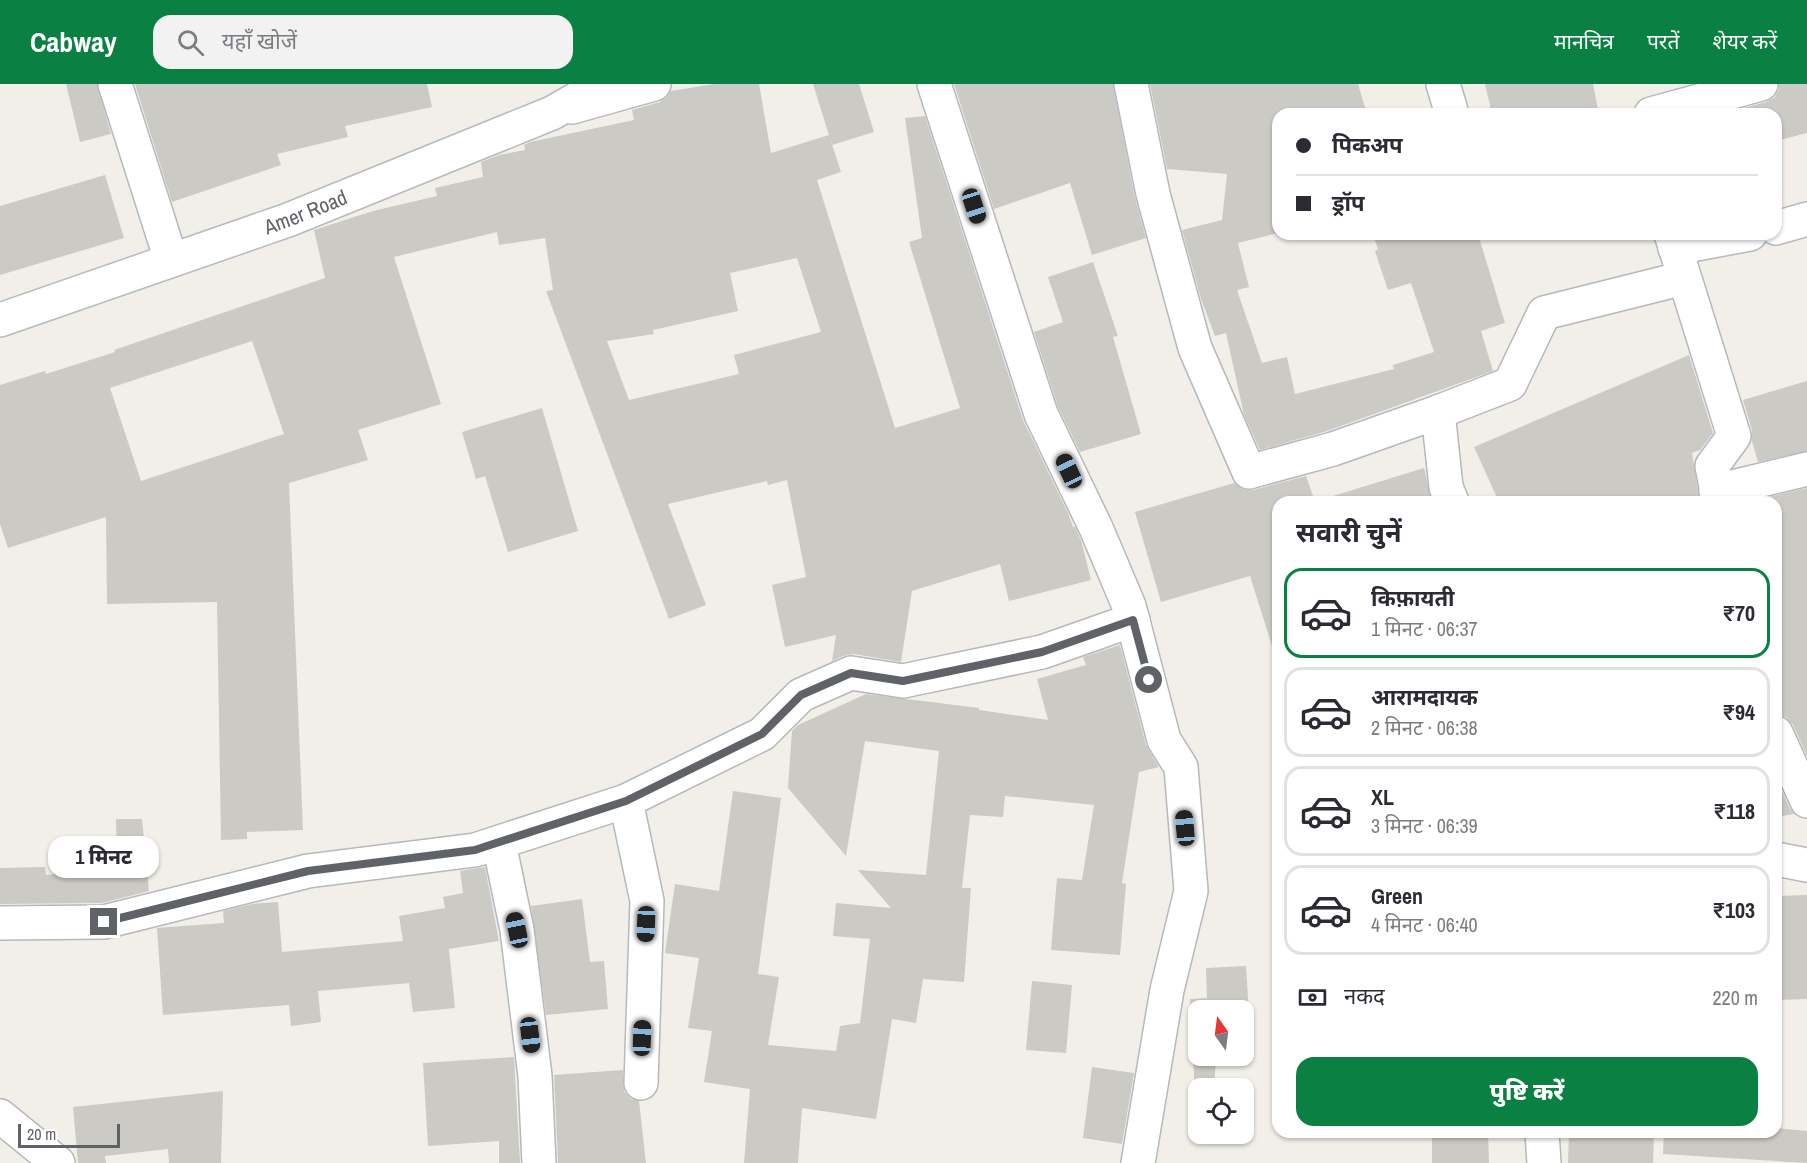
<!DOCTYPE html>
<html lang="hi">
<head>
<meta charset="utf-8">
<style>
	body { margin:0; font-family:"Archivo Narrow","Noto Sans Devanagari",sans-serif; background:#f2f2f3; color:#2b2b33; height:100vh; display:flex; flex-direction:column; font-size:22px; white-space:nowrap }
	* { box-sizing:border-box; margin:0 }
	p { font-size:20px; color:#7c7c81 }
	.icon { flex:none; width:33px; height:33px; fill:none; stroke:currentColor; stroke-width:2; stroke-linecap:round; stroke-linejoin:round }
	.map { position:relative; flex:1; overflow:hidden }
	.side { position:absolute; left:1272px; top:412px; width:510px; height:642px; display:flex; flex-direction:column; background:#fff; border-radius:18px; box-shadow:0 2px 4px #0004 }
	.side>* { flex:none }
	.banner { position:absolute; left:1272px; top:24px; width:510px; height:132px; border-radius:18px; box-shadow:0 2px 4px #0004; display:grid; align-content:center; height:132px; padding:0 24px; background:#fff }
	.needle { width:39px; rotate:346deg }
	.fabs { position:absolute; left:1188px; top:916px; display:grid; gap:12px }
	.fabs a { display:grid; place-items:center; width:66px; height:66px; border-radius:12px; background:#fff; box-shadow:0 2px 4px #0004; font-size:30px }
	.scale { position:absolute; left:18px; bottom:15px; width:102px; box-sizing:border-box; padding-left:6px; border:3px solid #5f6368; border-top:0; font-size:16px; line-height:21px; white-space:nowrap; color:#5f6368; -webkit-text-stroke:4px #fff; paint-order:stroke }
	.end { position:absolute; width:27px; height:27px; margin:-14px; border:8px solid #5f6368; background:#fff; box-shadow:0 0 0 3px #fff }
	.from { border-radius:50% }
	.bubble { position:absolute; height:42px; border-radius:18px; background:#fff; box-shadow:0 2px 4px #0004; font-size:20px; font-weight:800; line-height:42px; text-align:center }
	.car { position:absolute; width:18px; height:36px; margin:-18px -9px; border-radius:8px; box-shadow:0 0 4px 2px #0007; background:linear-gradient(#222 24%,#8ab4d8 0 40%,#222 0 76%,#8ab4d8 0 86%,#222 0) }
	.banner b { display:flex; align-items:center; gap:21px; height:57px; font-size:22px }
	.banner b+b { border-top:2px solid #e1e1e2 }
	.banner i { width:15px; height:15px; background:#2b2b33 }
	ul { padding:0; list-style:none }
	li { display:flex; align-items:center; gap:18px; height:90px; margin:0 12px 9px; padding:0 12px; border:3px solid #e1e1e2; border-radius:18px }
	li div { flex:1 }
	li b { display:block; font-size:22px }
	li em { font-style:normal; font-weight:800 }
	li.on { border-color:#0b8043 }
	li>.icon { width:54px; height:54px; stroke-width:1.5 }
	h2 { padding:0 24px; font-size:27px; line-height:72px }
	.pay { display:flex; align-items:center; gap:15px; height:66px; padding:0 24px; font-size:22px }
	.pay p { margin-inline-start:auto }
	.primary-button { display:flex; gap:12px; margin-top:auto; padding:12px 24px }
	.primary-button a { flex:1; height:69px; border-radius:18px; background:#0b8043; color:#fff; font-size:24px; font-weight:800; line-height:69px; text-align:center }
	header { display:flex; align-items:center; gap:36px; box-sizing:border-box; height:84px; padding:0 30px; background:#0b8043; color:#fff }
	header strong { font-size:28px }
	nav { display:flex; gap:33px; margin-inline-start:auto; font-size:21px }
	.search { width:420px; height:54px; background:#f2f2f3; display:flex; align-items:center; gap:15px; box-sizing:border-box; padding:0 21px; border-radius:18px; color:#7c7c81; font-size:22px }
	.map>svg:first-child { display:block }
</style>
</head>
<body>
<header>
<strong>Cabway</strong>
<div class="search"><svg class="icon" aria-label="search" viewBox="0 0 24 24"><circle cx="10" cy="10" r="6"/><path d="M15 15l6 6"/></svg>यहाँ खोजें</div>
<nav><a>मानचित्र</a><a>परतें</a><a>शेयर करें</a></nav>
</header>
<div class="map">
<svg width="1807" height="1079" viewBox="0 0 1807 1079">
	<rect width="100%" height="100%" fill="#f1efe8"/>
	<g fill="#cccac5" fill-rule="evenodd">
		<polygon points="66,0 97,0 111,50 80,58"/>
		<polygon points="135,0 427,0 432,23 345,42 348,53 277,70 281,81 172,118"/>
		<path d="M714 0H759L771 69 829 51 841 88 817 96 895 344 960 324 909 158 922 154 905 34 925 32 1023 336 1068 429 1073 443H1075L1081 456 1091 496 1009 517 1000 480 912 507 901 578 854 570 843 572 832 577 836 551 785 563 772 501 806 493 787 396 768 401 767 397 668 420 706 521 669 535 546 207 553 206 545 154 499 161 497 148 394 173 441 320 358 346 368 376 289 399 303 746 247 748V755L221 756 217 518 107 520 106 433 8 464 0 440V301L45 287 46 290 115 268 114 266 325 194 314 146 373 127 437 112 435 104 483 93 481 78 499 71 525 66 524 61 530 58 634 36 632 26 660 18 667 13 671 7ZM797 174 821 248 734 271 739 290 629 316 607 257 654 250 653 246 738 227 730 189ZM252 257 284 350 141 397 110 304Z"/>
		<polygon points="813,0 859,0 874,48 832,61"/>
		<polygon points="954,0 1113,0 1135,114 1146,154 1092,171 1070,99 994,125"/>
		<polygon points="1150,0 1358,0 1367,30 1278,30 1278,149 1238,159 1249,203 1237,206 1262,279 1287,273 1295,310 1394,285 1393,281 1434,268 1411,199 1388,206 1375,167 1378,165 1373,150 1478,150 1505,239 1481,247 1493,287 1327,347 1260,366 1244,331 1226,249 1215,252 1201,215 1182,146 1222,136 1227,90 1167,85"/>
		<polygon points="1485,0 1593,0 1599,30 1492,30"/>
		<polygon points="1779,0 1807,0 1807,49 1776,57 1776,30 1722,30 1766,18 1775,13 1779,5"/>
		<polygon points="105,91 124,154 0,191 0,122"/>
		<polygon points="1093,178 1118,252 1113,253 1141,350 1080,368 1058,323 1034,248 1063,238 1048,193"/>
		<polygon points="1689,271 1713,349 1700,366 1692,369 1700,418 1499,418 1474,363"/>
		<polygon points="1807,297 1807,367 1758,378 1752,357 1752,346 1743,316"/>
		<polygon points="542,324 578,447 508,468 485,392 476,395 462,348"/>
		<polygon points="1424,384 1432,418 1335,418 1333,412"/>
		<polygon points="1306,392 1315,418 1278,418 1278,561 1272,562 1250,492 1161,518 1135,428 1234,399 1245,406 1253,406"/>
		<polygon points="1807,404 1807,672 1793,641 1786,633 1776,631 1776,418 1771,418 1769,413"/>
		<polygon points="1120,561 1146,661 1159,683 1139,688 1122,799 1126,800 1120,871 1051,866 1057,794 1082,796 1094,721 1005,712 1003,733 970,731 962,804 971,804 964,898 923,895 916,939 892,935 876,1035 802,1024 798,1079 744,1079 750,1005 704,998 712,947 688,944 699,874 665,869 675,800 719,807 733,707 781,714 758,890 779,893 768,961 836,967 840,942 860,939 870,855 833,852 836,819 891,824 858,786 926,791 939,667 865,657 846,772 788,704 792,647 798,641 866,610 979,624 979,626 1048,636 1037,595 1086,581 1083,573"/>
		<polygon points="1776,694 1790,725 1794,730 1776,733"/>
		<polygon points="116,735 142,735 149,807 102,819 0,820 0,784 45,783 46,791 117,784"/>
		<polygon points="485,783 499,857 449,865 455,924 413,928 409,899 318,907 321,938 291,942 289,921 163,931 157,844 224,839 223,827 252,820 278,818 282,868 403,857 399,832 445,824 443,813 463,809 460,787"/>
		<polygon points="1807,811 1807,915 1776,916 1776,812"/>
		<polygon points="582,815 590,878 604,877 608,925 546,931 531,822"/>
		<polygon points="1246,882 1250,947 1244,948 1244,927 1198,927 1198,972 1216,972 1214,1005 1198,1005 1198,1009 1195,1009 1190,915 1207,914 1206,884"/>
		<polygon points="1032,897 1072,901 1066,969 1026,966"/>
		<polygon points="514,973 520,1079 499,1079 499,1057 428,1062 423,979"/>
		<polygon points="1092,983 1134,989 1122,1060 1083,1054"/>
		<polygon points="623,986 624,1007 631,1015 639,1017 646,1079 558,1079 554,991"/>
		<polygon points="223,1007 221,1079 169,1079 168,1065 105,1072 106,1079 78,1079 73,1023"/>
		<polygon points="1776,1044 1807,1047 1807,1079 1663,1070 1664,1048 1776,1048"/>
		<polygon points="1432,1048 1488,1048 1489,1079 1432,1079"/>
		<polygon points="1569,1048 1654,1048 1653,1079 1568,1079"/>
	</g>
	<g fill="none" stroke-linecap="round" stroke-linejoin="round">
		<g stroke="#b5b8bc" stroke-width="36">
			<g id="minor">
				<polyline points="115,0 171,176"/>
				<polyline points="934,0 1041,330 1096,444 1129,522 1164,656 1181,683 1191,807 1167,906 1138,1079"/>
				<polyline points="1131,0 1153,110 1195,264 1249,388 1333,365 1438,328 1510,300 1544,229 1684,194"/>
				<polyline points="1443,0 1452,30"/>
				<polyline points="572,23 654,0"/>
				<polyline points="1651,30 1761,0"/>
				<polyline points="1776,144 1807,135"/>
				<polyline points="1671,150 1734,352 1712,382 1719,418"/>
				<polyline points="1675,164 1750,150"/>
				<polyline points="1438,328 1446,403 1452,418"/>
				<polyline points="1716,407 1807,385"/>
				<polyline points="1776,649 1807,717"/>
				<polyline points="626,717 647,817 641,999"/>
				<polyline points="499,759 517,846 535,992 539,1079"/>
				<polyline points="1776,775 1807,781"/>
				<polyline points="0,839 104,838 308,787 475,766 626,717 762,650 801,611 851,589 903,597 1042,568 1133,536"/>
				<polyline points="0,1032 58,1079"/>
				<polyline points="1542,1048 1544,1079"/>
			</g>
		</g>
		<g stroke="#b6babf" stroke-width="36">
			<g id="secondary">
				<path id="s1" d="M0 236 288 136 552 29 603 0"/>
			</g>
		</g>
		<use href="#minor" stroke="#fff" stroke-width="33"/>
		<use href="#secondary" stroke="#fff" stroke-width="33"/>
	</g>
	<g fill="none" stroke-linecap="round" stroke-linejoin="round">
		<polyline stroke="#5f6368" stroke-width="8" points="104,838 308,787 475,766 487,762 626,717 762,650 801,611 851,589 903,597 1042,568 1133,536 1149,596"/>
	</g>
	<g text-anchor="middle" stroke-width="4.5" stroke-linejoin="round" paint-order="stroke">
		<g font-size="21" fill="#5f6368" stroke="#fff">
			<text dy="7" stroke="none"><textPath href="#s1" startOffset="324">Amer Road</textPath></text>
		</g>
	</g>
</svg>
<div class="fabs">
<a><svg class="needle" viewBox="-14 -14 28 28"><path d="M0-13l5 13h-10z" fill="#e53935"/><path d="M0 13l5-13h-10z" fill="#7c7c81"/></svg></a>
<a><svg class="icon" aria-label="locate" viewBox="0 0 24 24"><circle cx="12" cy="12" r="6"/><path d="M12 2v4M12 18v4M2 12h4M18 12h4"/></svg></a>
</div>
<div class="scale">20 m</div>
<i class="end from" style="left:1149px;top:596px"></i>
<i class="end" style="left:104px;top:838px"></i>
<div class="bubble" style="left:48px;top:752px;width:111px">1 मिनट</div>
<i class="car" style="left:974px;top:122px;rotate:162deg"></i>
<i class="car" style="left:1069px;top:387px;rotate:335deg"></i>
<i class="car" style="left:1185px;top:744px;rotate:355deg"></i>
<i class="car" style="left:646px;top:840px;rotate:182deg"></i>
<i class="car" style="left:517px;top:846px;rotate:348deg"></i>
<i class="car" style="left:530px;top:951px;rotate:173deg"></i>
<i class="car" style="left:642px;top:954px;rotate:2deg"></i>
<div class="banner">
<b><i class="from"></i>पिकअप</b>
<b><i></i>ड्रॉप</b>
</div>
<section class="side">
<h2>सवारी चुनें</h2>
<ul>
<li class="on"><svg class="icon" aria-label="car" viewBox="0 0 24 24"><path d="M5 17H2v-5l4-1 3-4h7l3 4 3 1v5h-3M9 17h6M6 11h13"/><circle cx="7" cy="17" r="2"/><circle cx="17" cy="17" r="2"/></svg><div><b>किफ़ायती</b><p>1 मिनट · 06:37</p></div><em>₹70</em></li>
<li><svg class="icon" aria-label="car" viewBox="0 0 24 24"><path d="M5 17H2v-5l4-1 3-4h7l3 4 3 1v5h-3M9 17h6M6 11h13"/><circle cx="7" cy="17" r="2"/><circle cx="17" cy="17" r="2"/></svg><div><b>आरामदायक</b><p>2 मिनट · 06:38</p></div><em>₹94</em></li>
<li><svg class="icon" aria-label="car" viewBox="0 0 24 24"><path d="M5 17H2v-5l4-1 3-4h7l3 4 3 1v5h-3M9 17h6M6 11h13"/><circle cx="7" cy="17" r="2"/><circle cx="17" cy="17" r="2"/></svg><div><b>XL</b><p>3 मिनट · 06:39</p></div><em>₹118</em></li>
<li><svg class="icon" aria-label="car" viewBox="0 0 24 24"><path d="M5 17H2v-5l4-1 3-4h7l3 4 3 1v5h-3M9 17h6M6 11h13"/><circle cx="7" cy="17" r="2"/><circle cx="17" cy="17" r="2"/></svg><div><b>Green</b><p>4 मिनट · 06:40</p></div><em>₹103</em></li>
</ul>
<div class="pay"><svg class="icon" aria-label="cash" viewBox="0 0 24 24"><path d="M3 7h18v10H3z"/><circle cx="12" cy="12" r="2"/></svg>नकद<p>220 m</p></div>
<div class="primary-button"><a>पुष्टि करें</a></div>
</section>
</div>
</body>
</html>
